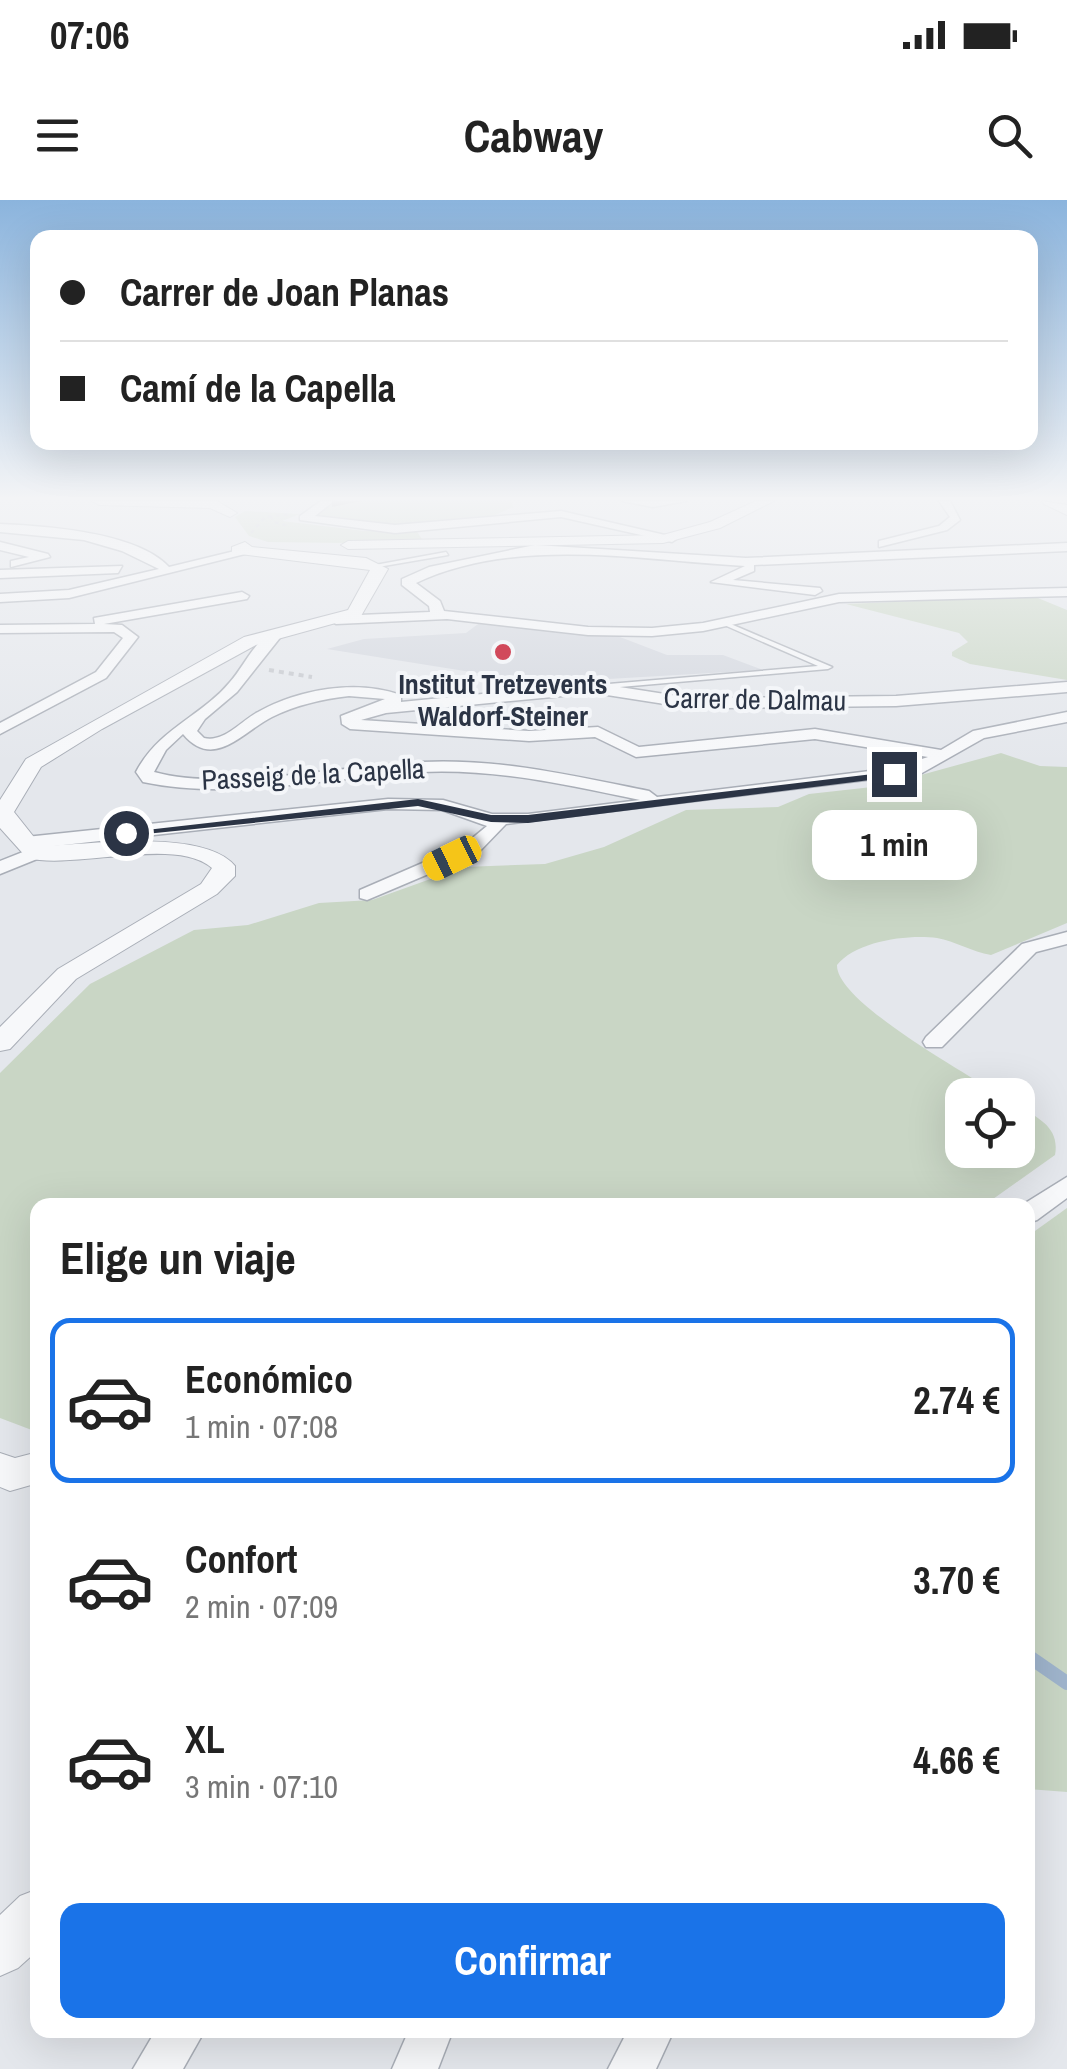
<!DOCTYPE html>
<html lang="es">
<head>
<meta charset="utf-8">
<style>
	body { margin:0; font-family:"Archivo Narrow",sans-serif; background:#f6f6f6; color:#222; height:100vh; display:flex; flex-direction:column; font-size:38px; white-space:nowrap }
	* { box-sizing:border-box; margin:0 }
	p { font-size:32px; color:#767676 }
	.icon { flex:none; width:55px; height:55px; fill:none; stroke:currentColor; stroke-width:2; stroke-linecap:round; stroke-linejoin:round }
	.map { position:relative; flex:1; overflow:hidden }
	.details { position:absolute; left:30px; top:998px; width:1005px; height:840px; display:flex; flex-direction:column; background:#fff; border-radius:20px; box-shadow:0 10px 40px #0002 }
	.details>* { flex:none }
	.banner { position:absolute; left:30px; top:30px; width:1008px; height:220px; border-radius:20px; box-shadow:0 10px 40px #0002; display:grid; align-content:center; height:220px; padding:0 30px; background:#fff }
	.tools { position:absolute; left:945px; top:878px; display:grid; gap:20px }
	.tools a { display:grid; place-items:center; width:90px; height:90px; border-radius:20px; background:#fff; box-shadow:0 10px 40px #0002; font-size:50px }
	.end { position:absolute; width:45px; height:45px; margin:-22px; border:12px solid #2b3445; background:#fff; box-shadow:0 0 0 5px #fff }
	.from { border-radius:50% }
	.bubble { position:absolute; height:70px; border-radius:20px; background:#fff; box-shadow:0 10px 40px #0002; font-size:32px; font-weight:800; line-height:70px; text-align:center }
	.car { position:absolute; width:30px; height:60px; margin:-30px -15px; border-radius:12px; box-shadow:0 0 8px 2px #0007; background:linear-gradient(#f5c518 24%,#345 0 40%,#f5c518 0 76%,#345 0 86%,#f5c518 0) }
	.banner b { display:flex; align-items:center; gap:35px; height:95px; font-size:38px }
	.banner b+b { border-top:2px solid #e0e0e0 }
	.banner i { width:25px; height:25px; background:#222 }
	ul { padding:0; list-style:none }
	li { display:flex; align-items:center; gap:30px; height:165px; margin:0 20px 15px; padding:0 10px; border:5px solid transparent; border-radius:20px }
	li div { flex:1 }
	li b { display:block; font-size:38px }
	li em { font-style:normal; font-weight:800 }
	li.selected { border-color:#1a73e8 }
	li>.icon { width:90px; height:90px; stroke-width:1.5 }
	h2 { padding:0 30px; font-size:45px; line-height:120px }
	.primary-button { display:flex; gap:20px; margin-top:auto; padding:20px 30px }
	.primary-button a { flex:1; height:115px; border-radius:20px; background:#1a73e8; color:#fff; font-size:40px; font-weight:800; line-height:115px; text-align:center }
	.status { display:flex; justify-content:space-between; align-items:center; height:70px; padding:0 50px; background:#fff; direction:ltr }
	.status svg { height:28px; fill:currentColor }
	header { display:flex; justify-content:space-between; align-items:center; height:130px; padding:0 30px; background:#fff; font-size:45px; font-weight:800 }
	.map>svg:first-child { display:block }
</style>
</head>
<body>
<div class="status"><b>07:06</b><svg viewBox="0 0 49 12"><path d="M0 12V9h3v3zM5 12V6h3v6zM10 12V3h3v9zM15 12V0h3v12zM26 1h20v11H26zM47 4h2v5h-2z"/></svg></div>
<header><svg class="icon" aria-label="menu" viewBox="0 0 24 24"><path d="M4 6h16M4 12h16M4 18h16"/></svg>Cabway<svg class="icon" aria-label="search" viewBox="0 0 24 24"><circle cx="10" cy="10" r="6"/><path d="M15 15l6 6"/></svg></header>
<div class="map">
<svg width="1067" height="1869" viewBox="0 0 1067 1869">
	<rect width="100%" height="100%" fill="#e4e7ec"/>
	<polygon fill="#d2d6de" points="482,421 620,437 667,455 723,455 763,470 539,483 327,449 364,439 466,433"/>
	<g fill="#c9d6c5">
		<polygon points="337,301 511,301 513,307 491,317 397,326 313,317"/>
		<polygon points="245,311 300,314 282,321 365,331 416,330 425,344 268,342 249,336 235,317"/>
		<polygon points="1033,396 1067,410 1067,480 970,464 952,456 952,452 968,442 959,433 846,404"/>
		<path d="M1001 553 1040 566 1067 567V723L991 755C972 752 955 741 937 738 908 734 856 741 837 765 836 802 967 873 999 895H962V950H1018V906C1039 918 1060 928 1055 955L986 1004 38 1005 37 1232 0 1218V873L90 784 194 730 248 725 319 703 372 700 464 667 545 664 604 647 686 610 778 607 809 594 881 586Z"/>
		<polygon points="1067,1008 1067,1592 1028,1589 1028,1036"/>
	</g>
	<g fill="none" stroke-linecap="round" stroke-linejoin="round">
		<polyline stroke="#9fb4cc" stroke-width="14" points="1028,1456 1067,1483"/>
		<g stroke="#a9aeb7" stroke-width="3">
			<g id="service">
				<polygon points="446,352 448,355 378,367 375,365"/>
				<polygon points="722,422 726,422 832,467 828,469 597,489 593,487 597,485 818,466 722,424"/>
			</g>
		</g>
		<g stroke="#a9aeb7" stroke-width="3">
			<g id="minor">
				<polygon points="321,301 334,301 315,316 395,325 561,311 678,338 672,342 561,317 395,333 300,320 300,316"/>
				<polygon points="622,301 686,301 653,307"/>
				<polygon points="939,301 950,301 960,320 947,330 879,347 879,341 939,326 950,317"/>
				<path d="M0 324C46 326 137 332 169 367L243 349 249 353 69 398 0 402V394L69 390 159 369 122 351 84 340 0 332Z"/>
				<polygon points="0,342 48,354 50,357 11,367 11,361 29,357 0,350"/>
				<path d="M1067 343V351L754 365V371L733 380 820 388 822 391 815 395 711 382 745 366C639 360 515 336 416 383L440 401 444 411 588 427 652 428 703 423 839 394 1067 388V396L839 402 703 431 652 436 588 435 447 419 336 424 329 420 336 416 430 412 429 406 402 385V379L429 367 535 345 746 358Z"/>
				<polygon points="122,366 118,373 0,378 0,370"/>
				<polygon points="242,392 249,396 247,399 104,424 122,425 138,437 106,478 0,534 0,523 96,472 123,438 114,432 0,433 0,425 95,424 94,418"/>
				<path d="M276 430 283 434 237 492 205 519 197 531 204 538C224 543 241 521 258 512 299 489 356 479 401 495V502L594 483 684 497 726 498 896 496 1067 482V492L896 506 726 508 684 507 594 493 386 513 361 520 529 531 598 527 639 547 815 529 941 550 973 531 1067 512V522L984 538 922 573 506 624 478 653 367 700 360 698V690L464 645 487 626 442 610 388 609 36 648 44 653 42 657 0 674V661L33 648 17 643 26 637 388 599 443 600 492 614H528L640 600C567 585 495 568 419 572 330 577 232 601 143 582L136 572C159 528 201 517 230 482 245 465 255 439 276 430ZM349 496 385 499 341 516 342 524 350 529 529 541 595 537 636 557 815 539 928 557 894 568 657 597 649 591C573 576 499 558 421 562 343 565 227 592 154 572L166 550 183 534C214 571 242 532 272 517 296 505 323 499 349 496Z"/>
				<polygon points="1067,732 1067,744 1036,752 942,847 926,847 923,842 926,837 1022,744"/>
				<polygon points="1067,977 1067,998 1037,1020 1028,1023 1028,1005 1022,1005"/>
				<polygon points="156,1830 205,1830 183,1869 133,1869"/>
				<polygon points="409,1830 453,1830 438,1869 392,1869"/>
				<polygon points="628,1830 674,1830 656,1869 608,1869"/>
			</g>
		</g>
		<g stroke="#a9aeb7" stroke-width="2">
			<g id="tertiary">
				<polygon points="92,301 217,301 237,313 230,317 210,308 99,305"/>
				<polygon points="756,301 774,301 720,328 663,343 348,349 341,345 348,341 663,335 710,322"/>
				<polygon points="1042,301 1067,305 1067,315 1044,304"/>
				<path d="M245 342 252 347 366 358 388 369 361 416 256 445 102 529 41 567 14 612 41 646C88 645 204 628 235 666V676L217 694 76 779 10 849 0 851V827L58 769 201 684 212 668C175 636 75 670 27 658L0 628V600L26 559 244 437 348 410 370 370 232 353V347Z"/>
				<polygon points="38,1252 38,1283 10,1291 0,1287 0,1253 15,1258"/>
				<polygon points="38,1689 38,1750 18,1768 0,1776 0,1715 20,1696"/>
			</g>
		</g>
		<g stroke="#c2c5cb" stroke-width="2.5" stroke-dasharray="4 4" stroke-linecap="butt">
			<polyline points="271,316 273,322 290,326"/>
			<polyline points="251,333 265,317 291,314"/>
		</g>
		<polyline stroke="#c2c5cb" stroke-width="4" stroke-dasharray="5 5" stroke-linecap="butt" points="269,470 312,477"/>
		<use href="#service" fill="#f7f8fa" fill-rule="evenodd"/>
		<use href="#minor" fill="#f7f8fa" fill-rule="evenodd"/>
		<use href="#tertiary" fill="#f7f8fa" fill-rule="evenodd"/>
	</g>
	<polygon fill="#83868d" points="332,301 361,301 332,307"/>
	<linearGradient id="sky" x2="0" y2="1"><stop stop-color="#8bb4dd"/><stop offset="0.53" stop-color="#f3f4f6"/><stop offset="1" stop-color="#f3f4f6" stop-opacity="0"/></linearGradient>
	<rect width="1067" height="563" fill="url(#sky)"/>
	<polygon fill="#2b3445" points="898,571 894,577 528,623 491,622 418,606 126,636 120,633 418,599 491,615 528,615"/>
	<circle fill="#d1495b" stroke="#f4f6f9" stroke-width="4" cx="503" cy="452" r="10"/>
	<g text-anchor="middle" stroke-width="8" stroke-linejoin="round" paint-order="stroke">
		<g font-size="28" font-weight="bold" fill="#2b3445" stroke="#f4f6f9">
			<text x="503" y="494">Institut Tretzevents<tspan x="503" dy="32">Waldorf-Steiner</tspan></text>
		</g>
		<g font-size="28" fill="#2b3445" stroke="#f4f6f9">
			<text transform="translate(755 499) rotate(1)" y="10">Carrer de Dalmau</text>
			<text transform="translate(313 574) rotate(-3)" y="10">Passeig de la Capella</text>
		</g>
	</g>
</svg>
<div class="tools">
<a><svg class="icon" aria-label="locate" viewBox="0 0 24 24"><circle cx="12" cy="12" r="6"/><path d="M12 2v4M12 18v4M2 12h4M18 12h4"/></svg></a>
</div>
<i class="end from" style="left:126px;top:633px"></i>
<i class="end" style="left:894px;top:574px"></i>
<div class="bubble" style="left:812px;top:610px;width:165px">1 min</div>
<i class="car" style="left:452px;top:658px;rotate:244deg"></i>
<div class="banner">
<b><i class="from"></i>Carrer de Joan Planas</b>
<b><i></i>Camí de la Capella</b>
</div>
<section class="details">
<h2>Elige un viaje</h2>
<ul>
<li class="selected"><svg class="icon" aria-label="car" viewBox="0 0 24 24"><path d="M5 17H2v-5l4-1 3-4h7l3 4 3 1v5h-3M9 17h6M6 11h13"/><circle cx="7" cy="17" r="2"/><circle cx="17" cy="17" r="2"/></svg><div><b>Económico</b><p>1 min · 07:08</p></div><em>2.74 €</em></li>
<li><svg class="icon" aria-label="car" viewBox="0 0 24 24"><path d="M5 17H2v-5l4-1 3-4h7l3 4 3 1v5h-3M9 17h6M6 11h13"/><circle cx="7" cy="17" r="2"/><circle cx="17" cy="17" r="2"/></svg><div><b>Confort</b><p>2 min · 07:09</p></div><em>3.70 €</em></li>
<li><svg class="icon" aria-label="car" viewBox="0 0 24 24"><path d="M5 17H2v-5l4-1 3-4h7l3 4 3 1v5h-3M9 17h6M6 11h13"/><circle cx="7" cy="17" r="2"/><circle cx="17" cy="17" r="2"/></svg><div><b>XL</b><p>3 min · 07:10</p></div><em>4.66 €</em></li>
</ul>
<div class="primary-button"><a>Confirmar</a></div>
</section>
</div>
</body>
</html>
